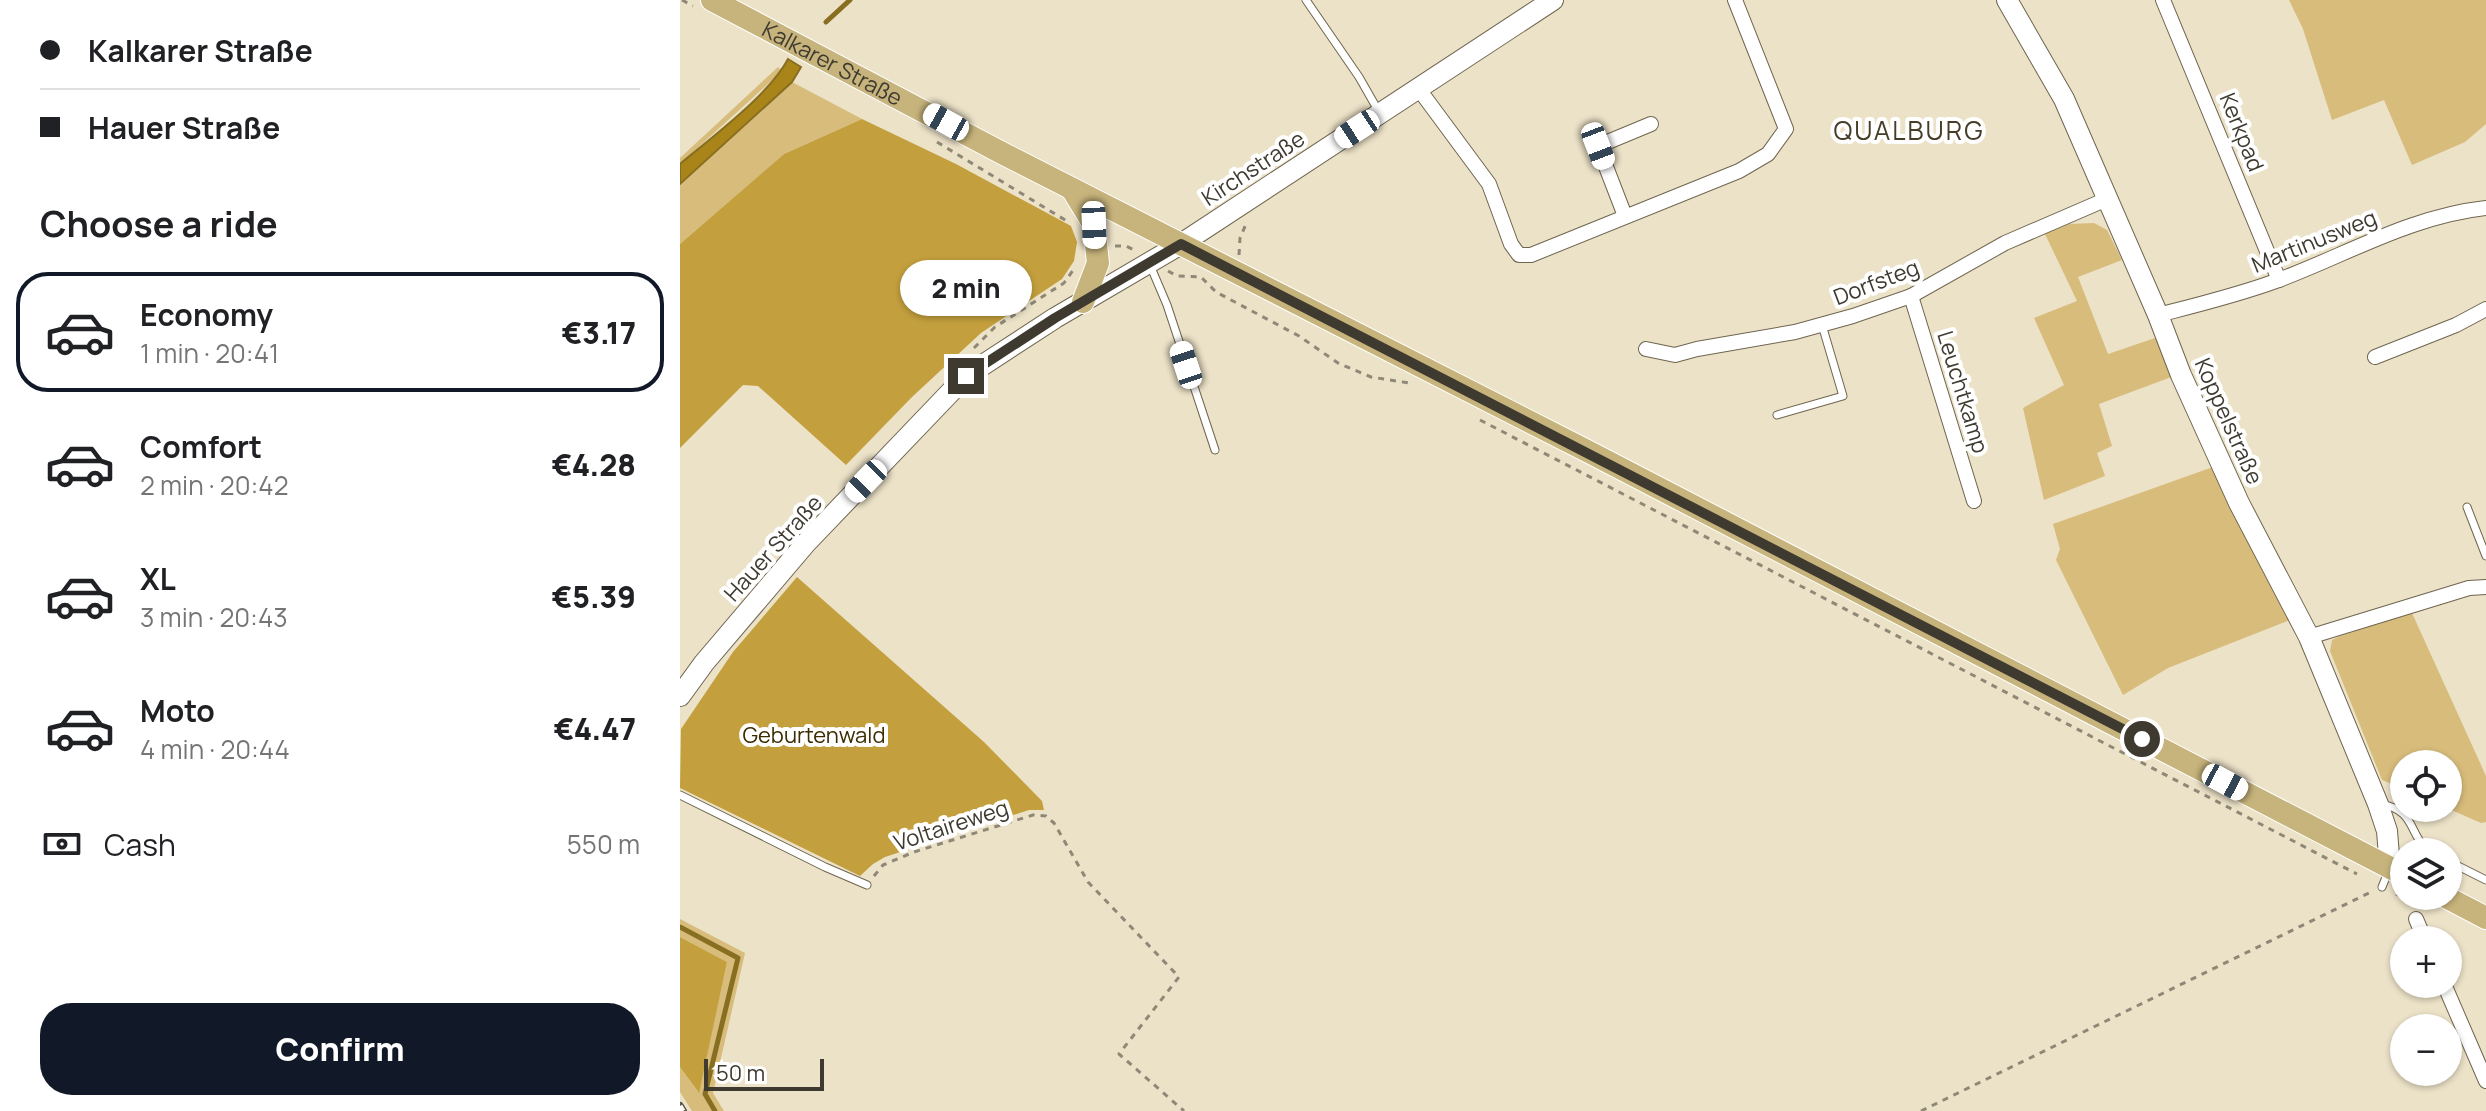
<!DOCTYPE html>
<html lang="en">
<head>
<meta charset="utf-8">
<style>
	body { margin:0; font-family:Manrope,sans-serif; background:#f6f6f6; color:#202124; height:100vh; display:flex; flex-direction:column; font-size:30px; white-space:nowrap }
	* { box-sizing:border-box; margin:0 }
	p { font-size:26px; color:#757577 }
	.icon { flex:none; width:44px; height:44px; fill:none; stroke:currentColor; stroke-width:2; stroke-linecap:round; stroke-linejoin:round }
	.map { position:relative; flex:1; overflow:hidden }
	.panel { display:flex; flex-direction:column; background:#fff; width:680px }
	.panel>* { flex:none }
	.banner { display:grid; align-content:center; height:176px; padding:0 40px; background:#fff }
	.tools { position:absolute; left:1710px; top:750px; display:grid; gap:16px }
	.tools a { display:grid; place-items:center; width:72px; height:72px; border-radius:50%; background:#fff; box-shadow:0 2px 6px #0004; font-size:40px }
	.scale { position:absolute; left:24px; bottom:20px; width:120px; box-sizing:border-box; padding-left:8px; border:4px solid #3e3a30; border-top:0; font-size:22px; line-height:28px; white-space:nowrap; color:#3e3a30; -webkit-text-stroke:6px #fff; paint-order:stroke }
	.end { position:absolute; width:36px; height:36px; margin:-18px; border:10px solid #3e3a30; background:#fff; box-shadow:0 0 0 4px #fff }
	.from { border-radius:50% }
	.bubble { position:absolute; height:56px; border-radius:28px; background:#fff; box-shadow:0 2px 6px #0004; font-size:26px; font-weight:800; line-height:56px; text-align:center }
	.car { position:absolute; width:24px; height:48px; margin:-24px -12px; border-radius:10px; box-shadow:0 0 6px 2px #0007; background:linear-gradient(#fff 24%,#345 0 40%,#fff 0 76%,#345 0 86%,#fff 0) }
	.banner b { display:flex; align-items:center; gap:28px; height:76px; font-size:30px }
	.banner b+b { border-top:2px solid #e0e0e0 }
	.banner i { width:20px; height:20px; background:#202124 }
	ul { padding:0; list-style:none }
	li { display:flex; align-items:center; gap:24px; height:120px; margin:0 16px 12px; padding:0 24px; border:4px solid transparent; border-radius:32px }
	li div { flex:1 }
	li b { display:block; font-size:30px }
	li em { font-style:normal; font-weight:800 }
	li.current { border-color:#111827 }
	li>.icon { width:72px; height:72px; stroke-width:1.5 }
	h2 { padding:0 40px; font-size:36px; line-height:96px }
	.pay { display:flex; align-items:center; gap:20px; height:88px; padding:0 40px; font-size:30px }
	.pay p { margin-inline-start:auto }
	.cta { display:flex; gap:16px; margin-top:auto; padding:16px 40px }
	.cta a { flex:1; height:92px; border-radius:32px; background:#111827; color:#fff; font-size:32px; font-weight:800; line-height:92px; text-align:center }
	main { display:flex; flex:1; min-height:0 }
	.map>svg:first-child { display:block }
</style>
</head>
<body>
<main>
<section class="panel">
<div class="banner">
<b><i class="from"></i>Kalkarer Straße</b>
<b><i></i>Hauer Straße</b>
</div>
<h2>Choose a ride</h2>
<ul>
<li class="current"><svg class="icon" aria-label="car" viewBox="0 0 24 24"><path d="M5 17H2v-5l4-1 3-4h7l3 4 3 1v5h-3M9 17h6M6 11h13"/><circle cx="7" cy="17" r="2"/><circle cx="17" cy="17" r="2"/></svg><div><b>Economy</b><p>1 min · 20:41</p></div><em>€3.17</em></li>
<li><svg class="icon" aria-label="car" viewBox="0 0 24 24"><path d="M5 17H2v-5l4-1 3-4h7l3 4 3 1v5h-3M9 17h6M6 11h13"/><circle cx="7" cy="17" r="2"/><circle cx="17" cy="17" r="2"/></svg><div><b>Comfort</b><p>2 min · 20:42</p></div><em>€4.28</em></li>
<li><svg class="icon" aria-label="car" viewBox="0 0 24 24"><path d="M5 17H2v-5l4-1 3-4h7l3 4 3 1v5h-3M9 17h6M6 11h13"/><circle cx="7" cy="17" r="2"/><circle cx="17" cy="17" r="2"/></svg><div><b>XL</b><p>3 min · 20:43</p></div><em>€5.39</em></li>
<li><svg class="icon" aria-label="car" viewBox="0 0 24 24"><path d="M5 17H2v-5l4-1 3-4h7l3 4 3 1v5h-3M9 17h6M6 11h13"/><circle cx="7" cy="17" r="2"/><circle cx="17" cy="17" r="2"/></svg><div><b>Moto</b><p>4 min · 20:44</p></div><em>€4.47</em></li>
</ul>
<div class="pay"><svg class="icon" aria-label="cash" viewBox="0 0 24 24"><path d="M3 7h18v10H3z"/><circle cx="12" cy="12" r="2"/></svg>Cash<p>550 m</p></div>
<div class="cta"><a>Confirm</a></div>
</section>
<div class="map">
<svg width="1806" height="1111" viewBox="0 0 1806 1111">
	<rect width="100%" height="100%" fill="#ece2c8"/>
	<g fill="#d7bc7b">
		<polygon points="1609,0 1806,0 1806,124 1785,142 1732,165 1704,100 1652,120 1623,29"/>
		<polygon points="98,67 102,71 0,164 0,158"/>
		<polygon points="112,82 182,119 104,154 0,244 0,184"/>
		<polygon points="1414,223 1427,230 1442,260 1398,277 1428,354 1478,337 1494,376 1419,404 1432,446 1417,453 1425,476 1364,500 1343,408 1384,385 1354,318 1397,301 1365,234 1389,224"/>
		<polygon points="1533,467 1610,620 1488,668 1443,695 1376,560 1380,549 1373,524"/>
		<polygon points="1732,613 1806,776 1806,822 1801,823 1767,808 1768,764 1724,764 1724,789 1702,780 1650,651 1652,640 1660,636"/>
		<polygon points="0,919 65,953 33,1093 44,1111 12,1111 0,1092 0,1067 18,1092 47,962 0,937"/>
	</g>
	<g fill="#c39f3d">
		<polygon points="182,119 276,164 391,226 397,242 394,261 382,279 301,333 232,397 166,465 78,386 63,385 0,448 0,244 104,154"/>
		<polygon points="117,577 304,742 362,801 364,810 349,810 205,857 193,864 180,876 0,788 1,729 53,652"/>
		<polygon points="0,937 47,962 19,1093 0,1067"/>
	</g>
	<path fill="#a88419" stroke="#886e20" stroke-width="2" d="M108 59 121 67 112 82 0 184V164C32 137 89 95 108 59Z"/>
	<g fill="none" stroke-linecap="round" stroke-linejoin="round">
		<g stroke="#886e20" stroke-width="5">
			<polyline points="146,22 170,0"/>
			<polyline points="0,927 58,958 25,1094 35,1111"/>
		</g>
		<g stroke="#6f654f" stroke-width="9">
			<g id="lane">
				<polyline points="626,0 679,77 699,112"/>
				<polyline points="470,265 487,305 535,450"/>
				<polyline points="1097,415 1163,396 1142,325"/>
				<polyline points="1787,507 1806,556"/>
				<polyline points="0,795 145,867 187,885"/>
				<path d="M1700 804C1738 810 1727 836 1751 852"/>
				<polyline points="1768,861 1806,880"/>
				<polyline points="1702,887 1709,870"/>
			</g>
		</g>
		<g stroke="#6f654f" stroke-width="16">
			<g id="street">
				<polyline points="1483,0 1599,280"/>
				<polyline points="738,88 809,184 831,244 839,255 851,255 1059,171 1088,154 1106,129 1055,0"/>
				<polyline points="945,216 918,146 971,124"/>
				<polyline points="1231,296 1294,501"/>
				<path d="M1478 315C1517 305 1558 295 1596 281 1666 255 1731 216 1806 208"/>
				<polyline points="966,349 995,355 1017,349 1115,332 1173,316 1231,296 1325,243 1427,199"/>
				<polyline points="1695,357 1776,325 1806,309"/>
				<polyline points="1629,637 1789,588 1806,587"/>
				<polyline points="1736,919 1745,940"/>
				<polyline points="1764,984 1806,1081"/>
			</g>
		</g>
		<g stroke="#6f654f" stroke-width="22">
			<g id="secondary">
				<polyline points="1327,0 1384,99 1478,315 1501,375 1559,503 1629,637 1698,804 1707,831 1710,868"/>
				<polyline points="0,696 24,663 126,543 286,376 375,318 501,244 873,0"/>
			</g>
		</g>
		<g stroke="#fff" stroke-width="24">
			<g id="primary">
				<path id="s1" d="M32 0 322 153 911 453 1724 875"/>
				<polyline points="392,189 414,225 418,263 403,302"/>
				<polyline points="1764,896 1806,918"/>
			</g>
		</g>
		<g stroke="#8f8877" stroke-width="3" stroke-dasharray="6 6" stroke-linecap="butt">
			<polyline points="2,0 13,6"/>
			<polyline points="257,142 390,223"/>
			<polyline points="435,246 446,246 454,250"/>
			<polyline points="559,255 560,238 566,224"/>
			<polyline points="488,271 497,276 521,277 536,292 619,336 658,363 691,377 729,383"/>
			<polyline points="294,348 315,327 384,283 394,269"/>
			<polyline points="800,420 1677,874"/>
			<polyline points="194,876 203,865 234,852 353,815 366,816 374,823 408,882 499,977 439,1054 504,1111"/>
			<polyline points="1716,894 1738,904"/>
			<polyline points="1241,1111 1691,892"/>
		</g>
		<use href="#lane" stroke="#fff" stroke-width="7"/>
		<use href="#street" stroke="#fff" stroke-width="14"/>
		<use href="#secondary" stroke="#fff" stroke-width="20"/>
		<use href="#primary" stroke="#c7b47c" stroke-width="22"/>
		<g stroke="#5e594c" stroke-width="8">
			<polyline id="rail" points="0,1106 3,1111"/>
		</g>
		<use href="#rail" stroke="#fff" stroke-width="5" stroke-dasharray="15" stroke-linecap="butt"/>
	</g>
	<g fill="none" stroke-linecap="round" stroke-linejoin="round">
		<polyline stroke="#3e3a30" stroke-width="10" points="286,376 375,318 501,244 1462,739"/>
	</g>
	<g text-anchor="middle" stroke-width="8" stroke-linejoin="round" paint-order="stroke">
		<g font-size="22" fill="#3e3a30" stroke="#fff">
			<text dy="8" stroke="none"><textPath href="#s1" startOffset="136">Kalkarer Straße</textPath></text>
			<text transform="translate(1562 132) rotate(68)" y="8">Kerkpad</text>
			<text transform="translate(573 168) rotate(-33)" y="8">Kirchstraße</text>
			<text transform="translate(1634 241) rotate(-22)" y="8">Martinusweg</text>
			<text transform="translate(1196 282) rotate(-21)" y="8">Dorfsteg</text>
			<text transform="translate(1283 392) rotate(73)" y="8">Leuchtkamp</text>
			<text transform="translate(1549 421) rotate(66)" y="8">Koppelstraße</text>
			<text transform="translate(93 548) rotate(-48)" y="8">Hauer Straße</text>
			<text transform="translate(271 825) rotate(-18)" y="8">Voltaireweg</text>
		</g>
		<g font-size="22" fill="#3b2c01" stroke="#fff">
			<text x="134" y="743">Geburtenwald</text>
		</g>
		<g font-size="26" letter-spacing="2" fill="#463d28" stroke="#fff">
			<text x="1229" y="140">QUALBURG</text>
		</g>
	</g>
</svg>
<div class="tools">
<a><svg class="icon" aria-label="locate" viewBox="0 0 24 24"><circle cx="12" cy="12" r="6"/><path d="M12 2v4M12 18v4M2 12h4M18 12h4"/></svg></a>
<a><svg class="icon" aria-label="layers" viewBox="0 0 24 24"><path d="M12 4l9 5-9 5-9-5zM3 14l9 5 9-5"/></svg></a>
<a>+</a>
<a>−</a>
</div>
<div class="scale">50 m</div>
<i class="end from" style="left:1462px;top:739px"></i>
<i class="end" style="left:286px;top:376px"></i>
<div class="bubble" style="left:220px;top:260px;width:132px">2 min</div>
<i class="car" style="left:266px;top:122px;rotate:299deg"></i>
<i class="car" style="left:677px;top:129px;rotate:237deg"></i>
<i class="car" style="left:918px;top:146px;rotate:159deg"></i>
<i class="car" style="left:414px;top:225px;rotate:178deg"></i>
<i class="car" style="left:506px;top:365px;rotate:342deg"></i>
<i class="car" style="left:186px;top:481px;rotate:224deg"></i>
<i class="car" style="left:1545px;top:782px;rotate:118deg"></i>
</div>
</main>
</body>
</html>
